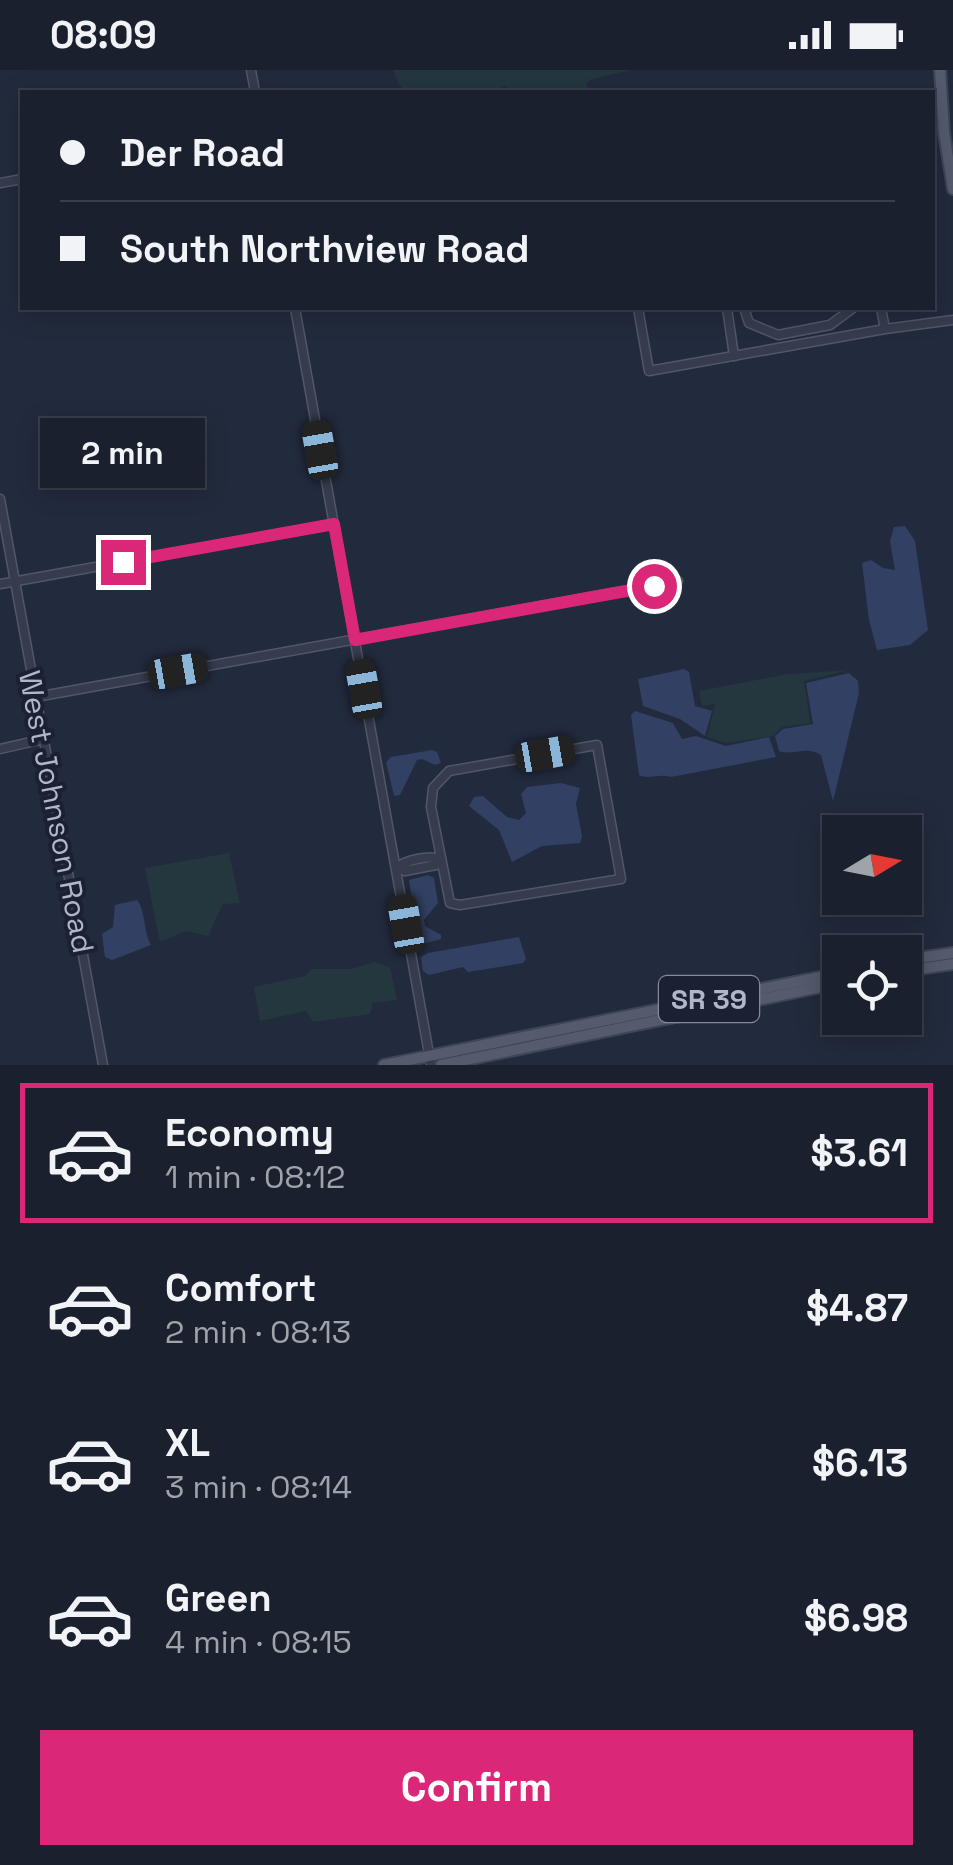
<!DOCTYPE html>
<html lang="en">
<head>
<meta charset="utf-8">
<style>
	body { margin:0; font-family:"Space Grotesk",sans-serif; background:#272d3a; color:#f1f3f6; height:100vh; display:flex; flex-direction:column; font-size:38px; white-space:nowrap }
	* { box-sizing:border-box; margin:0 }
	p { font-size:32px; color:#9fa3aa }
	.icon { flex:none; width:55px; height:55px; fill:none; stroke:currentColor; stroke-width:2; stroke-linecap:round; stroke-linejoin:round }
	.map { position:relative; height:995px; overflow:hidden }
	.panel { display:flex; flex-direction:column; background:#1a202e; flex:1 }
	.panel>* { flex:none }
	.guide { position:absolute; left:20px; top:20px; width:915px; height:220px; border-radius:0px; box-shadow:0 5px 25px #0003,0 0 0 2px #383e4a; display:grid; align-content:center; height:220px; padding:0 40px; background:#1a202e }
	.needle { width:65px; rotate:80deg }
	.buttons { position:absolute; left:822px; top:745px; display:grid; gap:20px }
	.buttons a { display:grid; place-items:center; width:100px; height:100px; border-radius:0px; background:#1a202e; box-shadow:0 5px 25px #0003,0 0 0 2px #383e4a; font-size:50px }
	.end { position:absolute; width:45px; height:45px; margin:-22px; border:12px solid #db2777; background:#fff; box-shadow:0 0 0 5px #fff }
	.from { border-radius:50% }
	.bubble { position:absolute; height:70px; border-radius:0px; background:#1a202e; box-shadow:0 5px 25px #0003,0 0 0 2px #383e4a; font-size:32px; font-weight:600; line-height:70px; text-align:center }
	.car { position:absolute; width:30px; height:60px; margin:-30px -15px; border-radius:12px; box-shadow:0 0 8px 2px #0007; background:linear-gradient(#222 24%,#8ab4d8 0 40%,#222 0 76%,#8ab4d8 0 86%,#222 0) }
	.guide b { display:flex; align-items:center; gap:35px; height:95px; font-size:38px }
	.guide b+b { border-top:2px solid #383e4a }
	.guide i { width:25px; height:25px; background:#f1f3f6 }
	ul { padding:18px 0 0; list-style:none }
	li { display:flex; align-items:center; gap:30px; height:140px; margin:0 20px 15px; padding:0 20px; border:5px solid transparent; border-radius:0px }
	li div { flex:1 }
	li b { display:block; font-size:38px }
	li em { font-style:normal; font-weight:600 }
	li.on { border-color:#db2777 }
	li>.icon { width:90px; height:90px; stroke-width:1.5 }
	.action { display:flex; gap:20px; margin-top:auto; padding:20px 40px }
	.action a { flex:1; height:115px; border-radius:0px; background:#db2777; color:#fff; font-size:40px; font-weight:600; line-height:115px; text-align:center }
	.status { display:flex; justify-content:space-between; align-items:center; height:70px; padding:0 50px; background:#1a202e; direction:ltr }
	.status svg { height:28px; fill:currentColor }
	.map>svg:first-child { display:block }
</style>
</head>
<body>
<div class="status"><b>08:09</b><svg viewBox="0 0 49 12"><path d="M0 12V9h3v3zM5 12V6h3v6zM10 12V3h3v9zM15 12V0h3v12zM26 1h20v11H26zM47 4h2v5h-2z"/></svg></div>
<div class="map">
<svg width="953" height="995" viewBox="0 0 953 995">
	<rect width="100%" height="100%" fill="#222a3d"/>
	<g fill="#24373e">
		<polygon points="393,0 630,0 589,10 586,15 590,22 508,22 506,16 488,22 407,22 399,15"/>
		<polygon points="850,600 804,611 810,653 782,657 773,666 726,673 707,667 715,634 702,636 699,621 788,604"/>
		<polygon points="229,783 240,833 223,834 208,866 186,861 160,872 145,798"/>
		<polygon points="375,892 390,897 397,930 373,933 370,944 313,952 306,941 260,951 254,917 305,906 312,899 351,899"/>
	</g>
	<g fill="#324063">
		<polygon points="905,456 915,471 928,560 910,575 877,580 869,550 862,493 871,490 883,498 895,500 890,471 894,457"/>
		<polygon points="684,599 689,602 695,636 712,641 705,666 680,649 643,636 638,609"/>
		<path d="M849 603 858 611 859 623 833 731 821 685C806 675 794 686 779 681L775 666 783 659 813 654 806 613Z"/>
		<path d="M635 641 673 653 682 669 696 666 726 676 769 667 776 687 671 707C660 703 649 710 639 705L631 645Z"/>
		<polygon points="432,680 437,682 441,693 435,695 422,689 417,690 400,725 394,726 386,692 391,687"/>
		<polygon points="561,713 580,718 576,734 582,766 580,773 542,776 512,792 499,760 469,736 474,727 483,726 507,747 519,750 526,743 521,724 527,717"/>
		<polygon points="428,805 434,808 438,833 424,850 425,856 441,865 441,869 423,874 418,870 409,810"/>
		<path d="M137 830C146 842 143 860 151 875L112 890 105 887 102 864 113 857 115 835Z"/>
		<polygon points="519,867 526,889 523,893 468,902 463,897 429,905 423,901 421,887 428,883"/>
	</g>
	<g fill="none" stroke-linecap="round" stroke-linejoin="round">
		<g stroke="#515768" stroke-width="11">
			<g id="minor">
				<polyline points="251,0 255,22"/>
				<polyline points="0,113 22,109"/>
				<polyline points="295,238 431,995"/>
				<polyline points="638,238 649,301 885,259 953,250"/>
				<polyline points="727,238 734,286"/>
				<polyline points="744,238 749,253 778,265 830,255 853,238"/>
				<polyline points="881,238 885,259"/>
				<polyline points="0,429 103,995"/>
				<polyline points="0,514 334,454"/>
				<polyline points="36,627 678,511"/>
				<polygon points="597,675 621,809 460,835 450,833 431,737 433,718 449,701"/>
				<polyline points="0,679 44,669"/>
				<polyline points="396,798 405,801 436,795 441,789"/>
				<path d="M396 798C406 790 428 785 441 789"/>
			</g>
		</g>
		<g stroke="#3f4556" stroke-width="14">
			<g id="major">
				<polyline points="940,0 944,63 953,119"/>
				<polyline points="905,890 953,883"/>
				<polyline points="905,901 953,894"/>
				<polyline points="384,995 840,903"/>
				<polyline points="441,995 840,913"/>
			</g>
		</g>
		<use href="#minor" stroke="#363c4d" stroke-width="8"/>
		<use href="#major" stroke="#535b6d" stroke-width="10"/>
	</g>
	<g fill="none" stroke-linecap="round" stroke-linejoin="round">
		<polyline stroke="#db2777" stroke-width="12" points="123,492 334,454 355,570 654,516"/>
	</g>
	<g text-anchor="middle" stroke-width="8" stroke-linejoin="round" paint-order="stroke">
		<rect fill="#1b2132" stroke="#848a9b" stroke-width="2.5" x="659" y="906" width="100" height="46" rx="8"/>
		<g font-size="28" font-weight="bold" fill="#b1b7c8">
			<text x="709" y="939">SR 39</text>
		</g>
		<g font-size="30" fill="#b1b7c8" stroke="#1b2132">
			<text transform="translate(56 742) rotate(79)" y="10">West Johnson Road</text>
		</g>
	</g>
</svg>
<div class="buttons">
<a><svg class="needle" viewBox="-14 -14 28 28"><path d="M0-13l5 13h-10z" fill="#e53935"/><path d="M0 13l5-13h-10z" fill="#9fa3aa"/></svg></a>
<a><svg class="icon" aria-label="locate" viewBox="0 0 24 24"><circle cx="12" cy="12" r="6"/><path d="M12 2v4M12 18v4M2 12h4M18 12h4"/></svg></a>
</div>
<i class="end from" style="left:654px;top:516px"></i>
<i class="end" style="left:123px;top:492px"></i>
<div class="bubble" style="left:40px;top:348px;width:165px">2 min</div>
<i class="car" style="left:320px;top:380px;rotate:350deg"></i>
<i class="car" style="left:178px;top:601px;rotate:80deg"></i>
<i class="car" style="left:364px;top:619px;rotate:350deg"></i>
<i class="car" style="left:545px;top:684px;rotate:80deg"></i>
<i class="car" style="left:406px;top:854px;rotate:350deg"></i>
<div class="guide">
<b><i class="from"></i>Der Road</b>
<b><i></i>South Northview Road</b>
</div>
</div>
<section class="panel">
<ul>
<li class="on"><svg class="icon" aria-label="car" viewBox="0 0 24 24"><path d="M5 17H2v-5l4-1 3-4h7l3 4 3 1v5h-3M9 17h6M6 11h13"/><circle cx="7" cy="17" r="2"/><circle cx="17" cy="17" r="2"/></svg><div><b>Economy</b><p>1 min · 08:12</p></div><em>$3.61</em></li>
<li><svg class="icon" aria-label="car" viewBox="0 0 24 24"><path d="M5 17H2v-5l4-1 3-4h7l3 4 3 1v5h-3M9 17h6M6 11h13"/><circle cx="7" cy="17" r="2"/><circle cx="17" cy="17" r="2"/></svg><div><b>Comfort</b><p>2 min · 08:13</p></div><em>$4.87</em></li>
<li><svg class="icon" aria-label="car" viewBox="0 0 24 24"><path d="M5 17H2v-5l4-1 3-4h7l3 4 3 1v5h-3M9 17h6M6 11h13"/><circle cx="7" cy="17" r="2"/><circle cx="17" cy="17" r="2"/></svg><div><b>XL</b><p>3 min · 08:14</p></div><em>$6.13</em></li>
<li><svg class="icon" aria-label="car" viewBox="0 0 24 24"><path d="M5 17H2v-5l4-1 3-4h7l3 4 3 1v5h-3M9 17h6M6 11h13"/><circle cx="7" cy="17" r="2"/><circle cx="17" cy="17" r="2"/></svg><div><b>Green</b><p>4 min · 08:15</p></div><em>$6.98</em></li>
</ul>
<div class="action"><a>Confirm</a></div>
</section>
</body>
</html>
